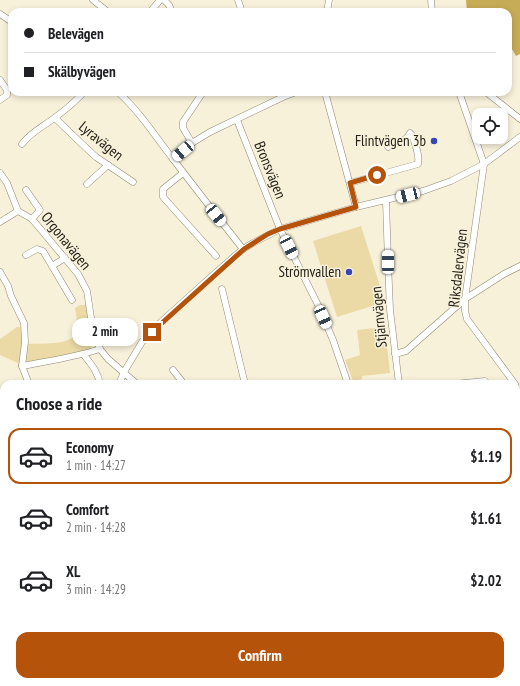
<!DOCTYPE html>
<html lang="en">
<head>
<meta charset="utf-8">
<style>
	body { margin:0; font-family:"PT Sans Narrow",sans-serif; background:#f6f6f6; color:#202124; height:100vh; display:flex; flex-direction:column; font-size:15px; white-space:nowrap }
	* { box-sizing:border-box; margin:0 }
	p { font-size:13px; color:#757577 }
	.icon { flex:none; width:22px; height:22px; fill:none; stroke:currentColor; stroke-width:2; stroke-linecap:round; stroke-linejoin:round }
	.map { position:relative; flex:1; overflow:hidden }
	.panel { position:absolute; left:0px; top:380px; width:520px; height:306px; display:flex; flex-direction:column; background:#fff; border-radius:12px 12px 0 0; box-shadow:0 2px 6px #0003 }
	.panel>* { flex:none }
	.banner { position:absolute; left:8px; top:8px; width:504px; height:88px; border-radius:12px; box-shadow:0 2px 6px #0003; display:grid; align-content:center; height:88px; padding:0 16px; background:#fff }
	.tools { position:absolute; left:472px; top:108px; display:grid; gap:8px }
	.tools a { display:grid; place-items:center; width:36px; height:36px; border-radius:8px; background:#fff; box-shadow:0 2px 6px #0003; font-size:20px }
	.end { position:absolute; width:18px; height:18px; margin:-9px; border:5px solid #b45309; background:#fff; box-shadow:0 0 0 2px #fff }
	.from { border-radius:50% }
	.bubble { position:absolute; height:28px; border-radius:12px; background:#fff; box-shadow:0 2px 6px #0003; font-size:13px; font-weight:600; line-height:28px; text-align:center }
	.car { position:absolute; width:12px; height:24px; margin:-12px -6px; border-radius:5px; box-shadow:0 0 3px 1px #0007; background:linear-gradient(#fff 24%,#345 0 40%,#fff 0 76%,#345 0 86%,#fff 0) }
	.banner b { display:flex; align-items:center; gap:14px; height:38px; font-size:15px }
	.banner b+b { border-top:1px solid #e0e0e0 }
	.banner i { width:10px; height:10px; background:#202124 }
	ul { padding:0; list-style:none }
	li { display:flex; align-items:center; gap:12px; height:56px; margin:0 8px 6px; padding:0 8px; border:2px solid transparent; border-radius:12px }
	li div { flex:1 }
	li b { display:block; font-size:15px }
	li em { font-style:normal; font-weight:600 }
	li.selected { border-color:#b45309 }
	li>.icon { width:36px; height:36px; stroke-width:1.5 }
	h2 { padding:0 16px; font-size:18px; line-height:48px }
	.button { display:flex; gap:8px; margin-top:auto; padding:8px 16px }
	.button a { flex:1; height:46px; border-radius:12px; background:#b45309; color:#fff; font-size:16px; font-weight:600; line-height:46px; text-align:center }
	.map>svg:first-child { display:block }
</style>
</head>
<body>
<div class="map">
<svg width="520" height="686" viewBox="0 0 520 686">
	<rect width="100%" height="100%" fill="#f8f1da"/>
	<g fill="#ebdaa5">
		<polygon points="361,226 385,302 337,317 313,241"/>
		<path d="M80 305H87L88 321 94 343 89 350 22 365 0 355V339L17 327H28V344C41 343 70 346 76 333 79 326 76 316 75 308Z"/>
		<polygon points="385,327 390,373 362,376 362,379 353,381 345,360 360,355 357,330"/>
	</g>
	<g fill="#c7ac57">
		<polygon points="466,0 520,0 520,54 516,56 508,42 508,12 467,12"/>
		<polygon points="204,682 380,682 383,686 197,686"/>
	</g>
	<g fill="none" stroke-linecap="round" stroke-linejoin="round">
		<g stroke="#8e8873" stroke-width="7">
			<g id="minor">
				<polyline points="93,0 108,12"/>
				<polyline points="164,0 169,5 172,12"/>
				<polyline points="238,0 242,12"/>
				<polyline points="431,0 432,12"/>
				<polyline points="150,12 160,0"/>
				<polyline points="327,12 329,0"/>
				<polyline points="0,14 12,22"/>
				<polyline points="0,80 7,90 7,95 0,100"/>
				<path d="M118 92C140 112 155 136 173 159 196 189 219 219 243 249"/>
				<polyline points="325,92 356,207"/>
				<polyline points="459,92 484,164 465,299 465,311 467,319 515,384"/>
				<polyline points="486,92 520,119"/>
				<polyline points="55,118 82,144 96,157 133,182"/>
				<polyline points="237,120 280,229 318,305 333,340 348,384"/>
				<polyline points="192,143 183,128 183,122 203,92"/>
				<path d="M22 144C30 133 42 127 53 119 64 111 75 102 84 92"/>
				<polyline points="173,159 192,143 210,132 283,97 296,92"/>
				<polyline points="0,173 7,183 18,211 32,219 78,274 87,291 93,331 100,349 108,359 137,384"/>
				<polyline points="183,173 163,189 163,197 216,256"/>
				<path d="M350 183 418 164C420 155 415 144 412 135L410 133C406 142 396 143 388 147"/>
				<polyline points="87,184 108,165"/>
				<polyline points="26,190 40,210 32,219"/>
				<polyline points="386,201 388,262 390,310 399,384"/>
				<polyline points="0,222 18,211"/>
				<polyline points="26,255 37,249 43,251 52,266 65,258"/>
				<polyline points="52,266 72,300"/>
				<polyline points="0,272 8,286 11,296 24,323 25,342 22,366 29,384"/>
				<polyline points="222,289 245,384"/>
				<polyline points="395,354 406,351 465,299 504,274 520,266"/>
				<path d="M84 355C91 364 98 372 100 384"/>
				<path d="M22 366C48 361 76 357 100 349"/>
				<polyline points="173,370 184,384"/>
				<polyline points="119,384 124,372 142,342 161,322 213,275 243,249 253,243 280,229 356,207 423,191 451,181 484,164 520,137"/>
				<polyline points="455,384 485,381 487,384"/>
				<polyline points="516,413 520,409"/>
				<polyline points="516,515 520,511"/>
				<polyline points="0,560 4,556"/>
				<polyline points="516,584 520,583"/>
				<polyline points="516,633 520,633"/>
				<polyline points="0,634 4,638"/>
				<polyline points="516,672 520,676"/>
				<polyline points="48,682 51,686"/>
				<polyline points="470,682 473,686"/>
				<polyline points="141,686 146,682"/>
			</g>
		</g>
		<use href="#minor" stroke="#fff" stroke-width="6"/>
	</g>
	<g fill="none" stroke-linecap="round" stroke-linejoin="round">
		<polyline stroke="#b45309" stroke-width="5" points="152,332 244,249 268,234 280,229 356,207 350,183 377,175"/>
	</g>
	<g fill="#3645b7" stroke="#f8f1da" stroke-width="1.5">
		<circle cx="434" cy="141" r="4"/>
		<circle cx="349" cy="272" r="4"/>
	</g>
	<g text-anchor="middle" stroke-width="3" stroke-linejoin="round" paint-order="stroke">
		<g font-size="15" fill="#242119" stroke="#f8f1da">
			<text transform="translate(101 141) rotate(39)" y="5">Lyravägen</text>
			<text transform="translate(270 170) rotate(68)" y="5">Bronsvägen</text>
			<text transform="translate(66 241) rotate(51)" y="5">Orgonavägen</text>
			<text transform="translate(458 268) rotate(-84)" y="5">Riksdalervägen</text>
			<text transform="translate(379 317) rotate(-95)" y="5">Stjärnvägen</text>
		</g>
		<g font-size="15" fill="#242119" stroke="#f8f1da" text-anchor="end">
			<text x="426" y="146">Flintvägen 3b</text>
			<text x="341" y="277">Strömvallen</text>
		</g>
	</g>
</svg>
<div class="tools">
<a><svg class="icon" aria-label="locate" viewBox="0 0 24 24"><circle cx="12" cy="12" r="6"/><path d="M12 2v4M12 18v4M2 12h4M18 12h4"/></svg></a>
</div>
<i class="end from" style="left:377px;top:175px"></i>
<i class="end" style="left:152px;top:332px"></i>
<div class="bubble" style="left:72px;top:318px;width:66px">2 min</div>
<i class="car" style="left:183px;top:151px;rotate:230deg"></i>
<i class="car" style="left:408px;top:195px;rotate:256deg"></i>
<i class="car" style="left:216px;top:215px;rotate:141deg"></i>
<i class="car" style="left:289px;top:247px;rotate:153deg"></i>
<i class="car" style="left:388px;top:262px;rotate:0deg"></i>
<i class="car" style="left:323px;top:317px;rotate:156deg"></i>
<div class="banner">
<b><i class="from"></i>Belevägen</b>
<b><i></i>Skälbyvägen</b>
</div>
<section class="panel">
<h2>Choose a ride</h2>
<ul>
<li class="selected"><svg class="icon" aria-label="car" viewBox="0 0 24 24"><path d="M5 17H2v-5l4-1 3-4h7l3 4 3 1v5h-3M9 17h6M6 11h13"/><circle cx="7" cy="17" r="2"/><circle cx="17" cy="17" r="2"/></svg><div><b>Economy</b><p>1 min · 14:27</p></div><em>$1.19</em></li>
<li><svg class="icon" aria-label="car" viewBox="0 0 24 24"><path d="M5 17H2v-5l4-1 3-4h7l3 4 3 1v5h-3M9 17h6M6 11h13"/><circle cx="7" cy="17" r="2"/><circle cx="17" cy="17" r="2"/></svg><div><b>Comfort</b><p>2 min · 14:28</p></div><em>$1.61</em></li>
<li><svg class="icon" aria-label="car" viewBox="0 0 24 24"><path d="M5 17H2v-5l4-1 3-4h7l3 4 3 1v5h-3M9 17h6M6 11h13"/><circle cx="7" cy="17" r="2"/><circle cx="17" cy="17" r="2"/></svg><div><b>XL</b><p>3 min · 14:29</p></div><em>$2.02</em></li>
</ul>
<div class="button"><a>Confirm</a></div>
</section>
</div>
</body>
</html>
